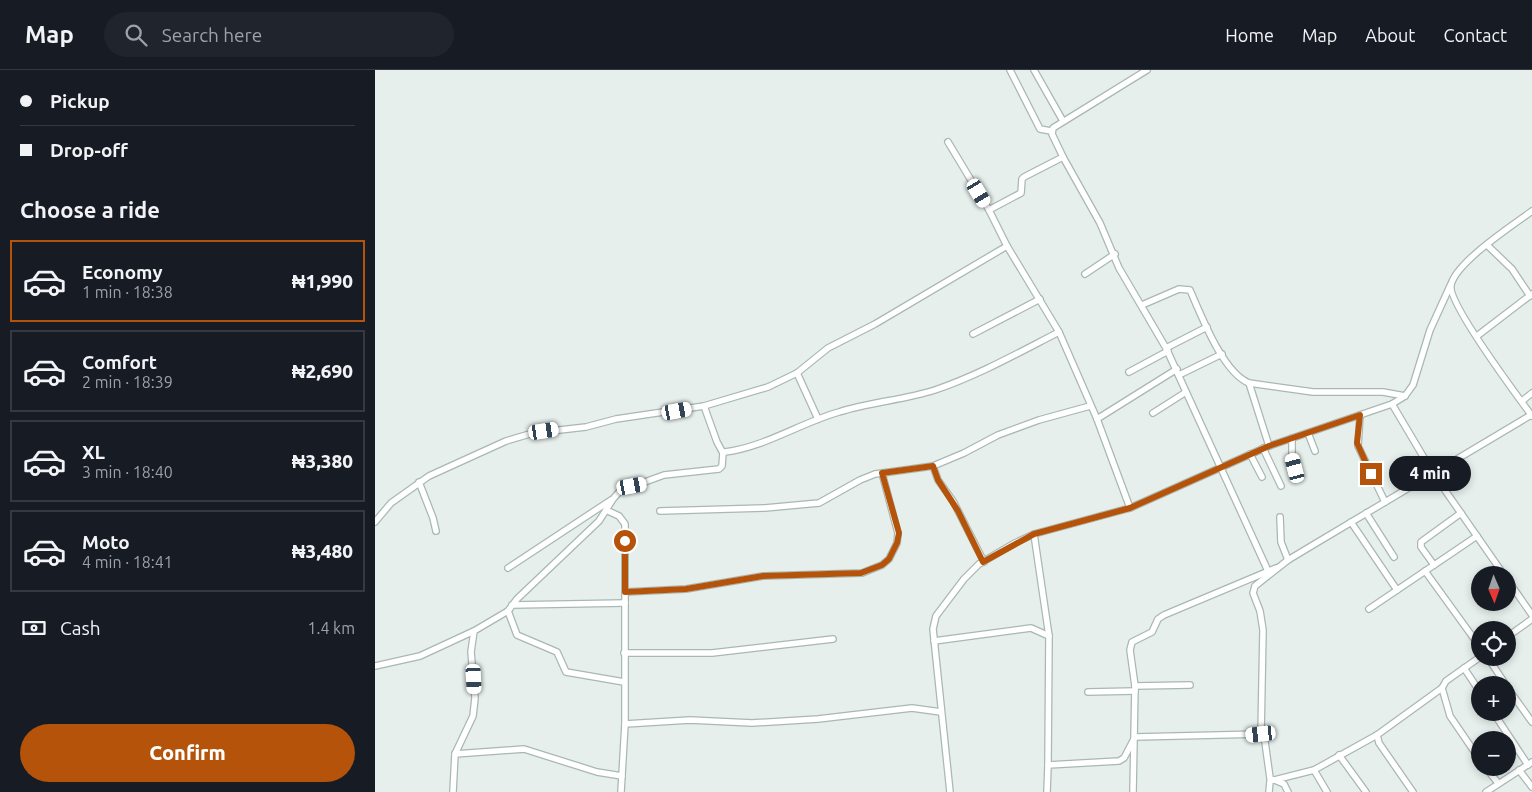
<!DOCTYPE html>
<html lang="en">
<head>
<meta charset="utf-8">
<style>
	body { margin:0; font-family:Ubuntu,sans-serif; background:#20242c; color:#f1f3f6; height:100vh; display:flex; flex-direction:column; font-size:19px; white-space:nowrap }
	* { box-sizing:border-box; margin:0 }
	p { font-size:16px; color:#9ea1a6 }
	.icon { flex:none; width:28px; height:28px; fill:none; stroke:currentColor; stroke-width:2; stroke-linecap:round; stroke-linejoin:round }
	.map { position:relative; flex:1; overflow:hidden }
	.side { display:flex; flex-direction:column; background:#171b24; width:375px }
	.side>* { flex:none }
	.top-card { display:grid; align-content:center; height:110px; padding:0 20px; background:#171b24 }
	.needle { width:32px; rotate:178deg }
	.buttons { position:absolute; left:1096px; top:496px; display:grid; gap:10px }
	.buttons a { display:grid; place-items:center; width:45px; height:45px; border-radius:50%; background:#171b24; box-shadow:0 2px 8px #0003; font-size:25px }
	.end { position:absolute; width:22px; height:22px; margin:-11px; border:6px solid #b45309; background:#fff; box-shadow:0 0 0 2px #fff }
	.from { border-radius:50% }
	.bubble { position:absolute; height:35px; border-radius:18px; background:#171b24; box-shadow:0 2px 8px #0003; font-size:16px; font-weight:800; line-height:35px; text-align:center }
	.car { position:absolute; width:15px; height:30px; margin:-15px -8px; border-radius:6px; box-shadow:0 0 4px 1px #0007; background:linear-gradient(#fff 24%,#345 0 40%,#fff 0 76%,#345 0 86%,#fff 0) }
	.top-card b { display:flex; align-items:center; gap:18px; height:48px; font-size:19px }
	.top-card b+b { border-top:1px solid #363941 }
	.top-card i { width:12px; height:12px; background:#f1f3f6 }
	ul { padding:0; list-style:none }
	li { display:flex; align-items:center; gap:15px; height:82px; margin:0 10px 8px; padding:0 10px; border:2px solid #363941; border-radius:0px }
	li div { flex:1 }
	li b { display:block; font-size:19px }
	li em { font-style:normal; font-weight:800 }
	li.on { border-color:#b45309 }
	li>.icon { width:45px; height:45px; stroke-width:1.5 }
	h2 { padding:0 20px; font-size:22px; line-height:60px }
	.pay { display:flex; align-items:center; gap:12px; height:55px; padding:0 20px; font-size:19px }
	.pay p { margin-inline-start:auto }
	.button { display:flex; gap:10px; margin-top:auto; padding:10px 20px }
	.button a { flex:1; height:58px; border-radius:30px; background:#b45309; color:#fff; font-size:20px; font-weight:800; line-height:58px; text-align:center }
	header { display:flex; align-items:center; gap:30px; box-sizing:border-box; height:70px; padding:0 25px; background:#171b24; border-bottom:1px solid #363941 }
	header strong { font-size:24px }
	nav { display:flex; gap:28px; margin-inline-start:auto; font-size:18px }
	.search { width:350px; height:45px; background:#20242c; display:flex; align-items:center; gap:12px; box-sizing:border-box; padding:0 18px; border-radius:28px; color:#9ea1a6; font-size:19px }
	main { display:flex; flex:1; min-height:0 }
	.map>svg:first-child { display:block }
</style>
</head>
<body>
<header>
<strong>Map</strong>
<div class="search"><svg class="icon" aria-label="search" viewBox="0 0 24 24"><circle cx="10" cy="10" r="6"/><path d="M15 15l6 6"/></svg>Search here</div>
<nav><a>Home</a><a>Map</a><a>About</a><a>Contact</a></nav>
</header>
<main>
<section class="side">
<div class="top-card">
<b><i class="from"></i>Pickup</b>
<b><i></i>Drop-off</b>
</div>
<h2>Choose a ride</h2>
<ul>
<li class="on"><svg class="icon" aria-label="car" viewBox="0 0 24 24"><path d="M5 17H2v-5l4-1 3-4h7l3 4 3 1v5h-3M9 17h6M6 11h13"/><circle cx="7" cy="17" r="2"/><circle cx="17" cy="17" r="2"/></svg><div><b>Economy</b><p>1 min · 18:38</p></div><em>₦1,990</em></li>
<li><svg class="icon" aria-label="car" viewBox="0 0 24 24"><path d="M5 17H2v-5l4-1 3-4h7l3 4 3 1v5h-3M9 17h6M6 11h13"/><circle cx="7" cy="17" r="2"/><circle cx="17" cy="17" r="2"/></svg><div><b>Comfort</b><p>2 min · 18:39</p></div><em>₦2,690</em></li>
<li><svg class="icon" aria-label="car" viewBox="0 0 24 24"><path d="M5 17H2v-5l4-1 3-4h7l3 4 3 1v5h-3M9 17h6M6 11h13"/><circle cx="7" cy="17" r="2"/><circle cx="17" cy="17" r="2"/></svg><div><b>XL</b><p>3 min · 18:40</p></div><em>₦3,380</em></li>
<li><svg class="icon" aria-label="car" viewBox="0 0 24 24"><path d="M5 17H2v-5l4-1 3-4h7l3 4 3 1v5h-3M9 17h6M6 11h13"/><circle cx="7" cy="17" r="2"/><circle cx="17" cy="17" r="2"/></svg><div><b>Moto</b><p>4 min · 18:41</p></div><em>₦3,480</em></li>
</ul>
<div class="pay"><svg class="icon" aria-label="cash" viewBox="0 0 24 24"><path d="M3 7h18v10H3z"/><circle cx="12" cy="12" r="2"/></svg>Cash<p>1.4 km</p></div>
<div class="button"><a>Confirm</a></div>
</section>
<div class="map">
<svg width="1157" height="722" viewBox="0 0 1157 722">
	<rect width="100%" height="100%" fill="#e6efec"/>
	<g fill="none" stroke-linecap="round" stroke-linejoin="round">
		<g stroke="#a8b8b4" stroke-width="8">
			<g id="minor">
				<polyline points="635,0 665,59 676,61"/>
				<polyline points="659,0 688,51"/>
				<polyline points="573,72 614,140"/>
				<polyline points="688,87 725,153 744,198 791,278 832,257"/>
				<path d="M1157 141C1138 155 1081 192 1076 215 1072 232 1143 327 1157 346"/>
				<polyline points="1112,175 1137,199 1155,226"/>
				<polyline points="632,176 684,262 722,349 755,438"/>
				<polyline points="710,204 740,184"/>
				<path d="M767 235 804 219 815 220C826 245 848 303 874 313L938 322H1008L1030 326"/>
				<polyline points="598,264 665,229"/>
				<polyline points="1102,266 1157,224"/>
				<polyline points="791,278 893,501"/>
				<polyline points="754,302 793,281"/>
				<polyline points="422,303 443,349"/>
				<polyline points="804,305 847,284"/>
				<polyline points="874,313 894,376"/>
				<polyline points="1147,331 1157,323"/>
				<polyline points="1017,334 1058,403 1129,505"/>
				<polyline points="329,336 342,372 348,383"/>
				<polyline points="778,343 811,322"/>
				<polyline points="985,345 983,376 1010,432"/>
				<polyline points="722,349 802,299"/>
				<polyline points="933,363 940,381"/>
				<polyline points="917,368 917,384 920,398"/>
				<polyline points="888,378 906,416"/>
				<polyline points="875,384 887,407"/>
				<polyline points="558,396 563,410 578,431 609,492"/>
				<polyline points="44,412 58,448 61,461"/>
				<polyline points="231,440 244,446 250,454 250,654 246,722"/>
				<polyline points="285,441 390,438 444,433 485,410 500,404 558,396 589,383 623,365 664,350 715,336"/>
				<polyline points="991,443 1019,487"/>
				<polyline points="905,447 906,472 913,490"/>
				<polyline points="0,452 16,433 54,406 131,371 158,363 211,357 241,349 329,336 393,317 422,303 453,278 500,254 632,176 614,140 646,123 647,109 649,107 688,87 677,64 678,58 772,0"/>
				<polyline points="976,452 1022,520"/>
				<polyline points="659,464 674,566 673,695"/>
				<polyline points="1059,495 1046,477 1046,472 1086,443"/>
				<polyline points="133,498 236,430"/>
				<polyline points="1050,501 1105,577"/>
				<polyline points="1132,509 1157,545"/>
				<polyline points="250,522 311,519 388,506 487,503 507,495 514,489 522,473 523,463 507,403"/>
				<polyline points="137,535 250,533"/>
				<polyline points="994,539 1102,466"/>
				<polyline points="133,541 142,565 182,582 191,602 249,612"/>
				<polyline points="1132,567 1157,549"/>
				<polyline points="559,571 656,558 674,566"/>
				<polyline points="249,583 337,583 458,569"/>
				<polyline points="1105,587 1071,611 1067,618 1075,646 1105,690"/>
				<polyline points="1113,588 1131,615"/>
				<polyline points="0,596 45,586 99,561"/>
				<polyline points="1089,598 1105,622"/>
				<polyline points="760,616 815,615"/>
				<polyline points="1132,617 1157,652"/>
				<polyline points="713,622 760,621"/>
				<polyline points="1118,642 1153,695"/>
				<polyline points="250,654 315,650 377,653 443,649 537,638 566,642"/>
				<polyline points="1002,665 1004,673 1038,722"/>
				<polyline points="80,684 149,679 222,702 247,706"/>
				<polyline points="964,685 991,722"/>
				<polyline points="1111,698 1123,713"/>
				<polyline points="939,700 952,722"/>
				<polyline points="1144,700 1157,717"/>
				<path d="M78 722 80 684 98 646 100 628 96 582 99 561 133 541 142 529 224 451 238 429 245 421 289 405 344 399 347 396 348 383 350 382C390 377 425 353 464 342 495 332 529 330 560 320 604 305 643 283 684 262"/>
				<polyline points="575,722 558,559 561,546 589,509 604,494 640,473 659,464 755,438 894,376 1017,334 1030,326 1038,315 1055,260 1076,214"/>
				<polyline points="672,722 673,695 744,691 749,688 760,667 886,664"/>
				<polyline points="758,722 760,616 755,580 757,572 777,562 783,549 789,545 901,498"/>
				<polyline points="894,722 895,711 939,700 1002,665 1067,618"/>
				<polyline points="913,722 909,714 895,708 890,672 886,664 888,560 885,541 878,523 880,516 913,490 943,472 1156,345"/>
				<polyline points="1111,722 1157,692"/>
			</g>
		</g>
		<use href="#minor" stroke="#fff" stroke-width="5.5"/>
	</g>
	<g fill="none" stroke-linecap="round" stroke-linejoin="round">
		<polyline stroke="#b45309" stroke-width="6" points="250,471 250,522 311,519 388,506 486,503 507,495 514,489 522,473 524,463 507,403 558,396 563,410 583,441 608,492 659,464 755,438 894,376 985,345 982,373 996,404"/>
	</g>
</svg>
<div class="buttons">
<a><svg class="needle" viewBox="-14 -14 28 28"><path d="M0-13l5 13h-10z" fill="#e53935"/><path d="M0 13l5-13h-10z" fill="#9ea1a6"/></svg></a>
<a><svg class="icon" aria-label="locate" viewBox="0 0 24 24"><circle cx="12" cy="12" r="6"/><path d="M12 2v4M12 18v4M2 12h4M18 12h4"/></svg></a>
<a>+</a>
<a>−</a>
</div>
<i class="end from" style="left:250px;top:471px"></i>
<i class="end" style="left:996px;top:404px"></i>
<div class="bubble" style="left:1014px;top:386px;width:82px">4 min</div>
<i class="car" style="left:604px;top:123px;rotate:149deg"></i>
<i class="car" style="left:302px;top:341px;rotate:80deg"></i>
<i class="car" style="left:169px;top:361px;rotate:81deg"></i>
<i class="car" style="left:920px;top:398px;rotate:345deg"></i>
<i class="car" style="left:257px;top:416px;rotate:80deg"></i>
<i class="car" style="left:99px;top:609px;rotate:177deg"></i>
<i class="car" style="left:886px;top:664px;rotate:264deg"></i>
</div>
</main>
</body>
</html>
